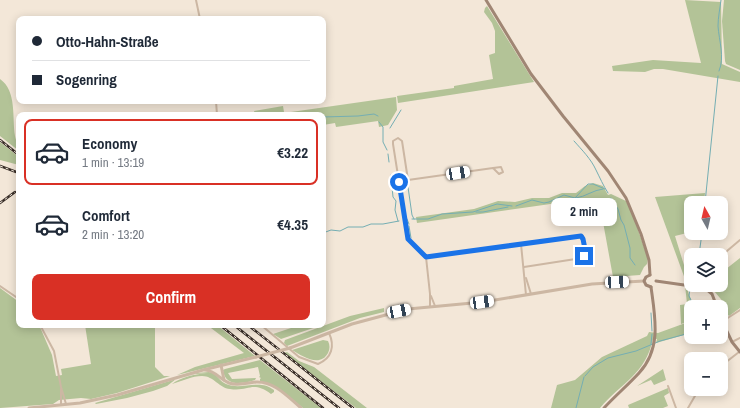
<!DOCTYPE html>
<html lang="en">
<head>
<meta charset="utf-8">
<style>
	body { margin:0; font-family:"Archivo Narrow",sans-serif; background:#f6f6f7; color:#1f2937; height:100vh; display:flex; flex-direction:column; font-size:15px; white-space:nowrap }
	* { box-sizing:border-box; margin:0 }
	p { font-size:13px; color:#747a83 }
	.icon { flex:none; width:22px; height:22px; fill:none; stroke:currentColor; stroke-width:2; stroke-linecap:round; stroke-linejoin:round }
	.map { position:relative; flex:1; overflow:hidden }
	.panel { position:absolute; left:16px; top:112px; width:310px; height:216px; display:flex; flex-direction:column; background:#fff; border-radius:8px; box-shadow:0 2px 10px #0003 }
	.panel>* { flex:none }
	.banner { position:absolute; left:16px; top:16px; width:310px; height:88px; border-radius:8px; box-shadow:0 2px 10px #0003; display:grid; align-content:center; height:88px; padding:0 16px; background:#fff }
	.needle { width:26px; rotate:352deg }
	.controls { position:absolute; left:684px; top:196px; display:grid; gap:8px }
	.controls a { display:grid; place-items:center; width:44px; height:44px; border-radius:8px; background:#fff; box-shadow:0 2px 10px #0003; font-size:20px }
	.end { position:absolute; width:18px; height:18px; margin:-9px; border:5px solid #1a73e8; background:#fff; box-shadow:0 0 0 2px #fff }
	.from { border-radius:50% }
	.bubble { position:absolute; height:28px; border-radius:8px; background:#fff; box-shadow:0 2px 10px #0003; font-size:13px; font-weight:700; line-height:28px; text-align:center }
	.car { position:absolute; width:12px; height:24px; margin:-12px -6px; border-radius:5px; box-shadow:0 0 3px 1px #0007; background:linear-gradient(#fff 24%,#345 0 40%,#fff 0 76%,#345 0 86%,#fff 0) }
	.banner b { display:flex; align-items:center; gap:14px; height:38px; font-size:15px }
	.banner b+b { border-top:1px solid #e0e1e3 }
	.banner i { width:10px; height:10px; background:#1f2937 }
	ul { padding:7px 0 0; list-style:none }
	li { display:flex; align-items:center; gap:12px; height:66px; margin:0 8px 6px; padding:0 8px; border:2px solid transparent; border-radius:8px }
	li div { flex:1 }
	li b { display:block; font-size:15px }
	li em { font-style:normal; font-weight:700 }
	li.current { border-color:#d93025 }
	li>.icon { width:36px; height:36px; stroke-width:1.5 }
	.action { display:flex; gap:8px; margin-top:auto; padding:8px 16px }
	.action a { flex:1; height:46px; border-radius:8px; background:#d93025; color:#fff; font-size:16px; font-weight:700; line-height:46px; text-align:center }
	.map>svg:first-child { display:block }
</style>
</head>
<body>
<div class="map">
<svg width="740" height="408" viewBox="0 0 740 408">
	<rect width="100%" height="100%" fill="#f3e7d8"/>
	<g fill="#b3c397">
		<polygon points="685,0 721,2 722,64 740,72 740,82 663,69 654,69 645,72 613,71 612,66 653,60 701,63"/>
		<polygon points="724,0 740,0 740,70 726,64 725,61 722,21"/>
		<polygon points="487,6 534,82 398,103 397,96 454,88 454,86 493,79 489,55 495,53 495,31 492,23 484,12 485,8"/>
		<path d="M0 79C17 91 12 117 15 136 16 142 19 145 19 151L0 136Z"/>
		<polygon points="396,97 397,110 388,125 379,127 378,121 336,127 335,123 323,125 323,115 234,115 234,113 255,114 254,111 283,106 284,112 277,114"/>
		<polygon points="0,142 19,157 19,165 0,160"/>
		<polygon points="593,183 603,186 608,195 611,194 626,201 633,215 648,259 647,264 644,267 640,275 613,277 603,222 587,199 593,198 417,223 416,217 474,209 498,201 515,202 532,198 549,198 562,193 576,193 585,186"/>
		<polygon points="705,193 704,203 691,203 691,232 675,236 688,278 685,279 655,197"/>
		<polygon points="740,258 740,308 729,316 723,309 725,304 709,285 721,285 721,273"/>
		<polygon points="685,285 690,286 688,292 691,300 688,306 690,321 681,324 680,305 687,304"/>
		<polygon points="0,288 19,302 19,325 50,325 40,327 52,355 56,376 62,375 61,369 91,364 85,325 155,325 155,367 164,376 170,376 117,393 91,399 81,398 59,400 53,404 0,408"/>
		<polygon points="384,308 384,312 360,318 287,346 284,343 285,340 350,316"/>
		<path d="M691 321V333L656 343 657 339H653C645 375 622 382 600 408H551L557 385 575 380 602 357 647 336 649 332 658 333Z"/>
		<polygon points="207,325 217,325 255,356 177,375 195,367 244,353"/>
		<polygon points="300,325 322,325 281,339 273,334"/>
		<path d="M323 340 328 341C330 345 330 349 328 353 320 368 302 356 292 350Z"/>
		<polygon points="287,352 299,361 314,367 367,408 356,408 284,353"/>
		<path d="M260 360 321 408H303L282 391 260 381V379L261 378 259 377 260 376 258 367 228 373 232 379 256 378 255 380C242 384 225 387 223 370L225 369Z"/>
		<polygon points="663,369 666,380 654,385 651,380 637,386"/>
		<polygon points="209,372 212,373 195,374 176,379 167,386 153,391 127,398 96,404 95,403 197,373"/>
		<path d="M207 373H214C218 377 221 382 226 384 242 391 259 378 274 390V392L271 394C252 380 249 392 230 389 219 388 214 376 202 376 192 376 182 381 172 384 181 377 196 374 207 373Z"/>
		<polygon points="668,388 669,393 664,396 668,406 663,408 629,408 628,405"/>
	</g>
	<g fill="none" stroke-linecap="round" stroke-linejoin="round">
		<g stroke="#74aeb3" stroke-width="1">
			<path d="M719 71C725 57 719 41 718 26 718 18 720 8 721 0"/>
			<polyline points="323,117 358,116 374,114 378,116"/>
			<polyline points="379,122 383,127 383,142 387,150"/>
			<polyline points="390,128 401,110"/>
			<path d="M574 141C582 150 591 159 596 170 600 178 603 185 608 193"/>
			<polyline points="388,154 389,162"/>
			<polyline points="391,175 392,183"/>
			<polyline points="392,187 393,197 396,201 395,210 398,221"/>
			<polyline points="408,187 412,215 414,219"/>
			<path d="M576 198C585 197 593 190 603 189"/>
			<polyline points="611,198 618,209 621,220 624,225 630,248 630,258 635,265"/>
			<polyline points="705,203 718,76"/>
			<polyline points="516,206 532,200 544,203 549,202 564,195 575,198 588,184 593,184 605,189"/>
			<polyline points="476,212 483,212 508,207"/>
			<polyline points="407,219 409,224"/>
			<polyline points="412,219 428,219 442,214 473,212 497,204 512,206"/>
			<polyline points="409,226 411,238"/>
			<polyline points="323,233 331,230 340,231 348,227 363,227 371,224 383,224 399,221"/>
			<polyline points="699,255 702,233"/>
			<polyline points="690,287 689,296 691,300 689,307 691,321"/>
			<polyline points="651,313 652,331"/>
			<polyline points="651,344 652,334"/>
			<polyline points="585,376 593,367 608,358 636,351 660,341 686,334 691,328"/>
			<polyline points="576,408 584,377"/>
		</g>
		<g stroke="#ccb7a3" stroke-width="2">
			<polyline points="196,0 200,19"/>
			<polyline points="216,101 217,115"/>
			<polyline points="408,180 402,141 398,138 393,141 393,144 408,239 426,257 430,294 430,306"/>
			<polyline points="408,180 493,168 499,174 503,172 501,167 493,168"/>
			<polyline points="401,188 408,180"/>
			<polyline points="521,244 526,295"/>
			<polyline points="721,256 740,240"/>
			<polyline points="426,257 583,236 586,254 582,258 524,267"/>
			<polyline points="526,278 531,294"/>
			<polyline points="0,286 19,299"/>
			<polyline points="431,296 435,306"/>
			<polyline points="723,321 740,310"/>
			<polyline points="40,325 54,351 61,387 66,404"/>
			<path d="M261 325 299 357 318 364C332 358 335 346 329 333"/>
			<polyline points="732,342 740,338"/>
			<polyline points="721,366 739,352"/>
			<polyline points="668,386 676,408"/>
			<polyline points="61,405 61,389"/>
			<polyline points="688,408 699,389"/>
		</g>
		<g stroke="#ccb7a3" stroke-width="3">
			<polyline points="290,348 352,324 408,309 483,302 592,284 644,281"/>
			<polyline points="221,365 224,380"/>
			<path d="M205 370C216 371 219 379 229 383 237 386 248 383 256 382 274 381 288 397 301 408"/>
			<polyline points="29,408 80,403 117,395 203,370 256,357"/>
		</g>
		<g stroke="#a08674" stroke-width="3">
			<polyline points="486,0 531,74 563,116 608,171 626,198 641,234 649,260 650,275"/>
			<polyline points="650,275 646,277 644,281 646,285 651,287"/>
			<polyline points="656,281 705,288 712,294 717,307"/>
			<polyline points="721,319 732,342 740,352"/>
			<path d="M604 408C615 396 628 385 639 373 662 348 655 317 651 287"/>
		</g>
		<g stroke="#372c26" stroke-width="2.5">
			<g id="rail">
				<polyline points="0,140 19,155"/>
				<polyline points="0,166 19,173"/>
				<polyline points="0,203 15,192"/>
				<polyline points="220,325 323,408"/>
				<polyline points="234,325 339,408"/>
				<polyline points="248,325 353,408"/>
			</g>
		</g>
		<use href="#rail" stroke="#fbf1e4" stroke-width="1" stroke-dasharray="3" stroke-linecap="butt"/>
		<polyline stroke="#ccb7a3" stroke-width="3" points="256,357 290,348"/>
	</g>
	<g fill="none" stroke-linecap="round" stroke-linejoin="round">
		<polyline stroke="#1a73e8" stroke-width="5" points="399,182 408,239 426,257 581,236 583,239 586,254 584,256"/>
	</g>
</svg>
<div class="controls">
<a><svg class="needle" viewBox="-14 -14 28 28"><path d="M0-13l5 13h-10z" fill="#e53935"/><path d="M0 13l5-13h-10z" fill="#747a83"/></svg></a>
<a><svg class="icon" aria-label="layers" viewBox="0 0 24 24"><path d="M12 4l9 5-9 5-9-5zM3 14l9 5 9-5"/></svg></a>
<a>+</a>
<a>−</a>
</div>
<i class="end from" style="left:399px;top:182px"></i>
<i class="end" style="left:584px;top:256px"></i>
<div class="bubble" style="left:551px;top:198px;width:66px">2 min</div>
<i class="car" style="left:458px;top:173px;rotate:81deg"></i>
<i class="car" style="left:617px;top:282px;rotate:87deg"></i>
<i class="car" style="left:482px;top:302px;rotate:82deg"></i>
<i class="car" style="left:399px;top:311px;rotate:79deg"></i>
<div class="banner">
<b><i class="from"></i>Otto-Hahn-Straße</b>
<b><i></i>Sogenring</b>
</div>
<section class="panel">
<ul>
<li class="current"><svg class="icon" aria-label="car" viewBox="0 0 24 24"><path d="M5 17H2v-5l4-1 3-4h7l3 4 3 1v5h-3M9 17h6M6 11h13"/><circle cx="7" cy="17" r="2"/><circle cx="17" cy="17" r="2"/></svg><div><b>Economy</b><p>1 min · 13:19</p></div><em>€3.22</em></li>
<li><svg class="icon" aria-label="car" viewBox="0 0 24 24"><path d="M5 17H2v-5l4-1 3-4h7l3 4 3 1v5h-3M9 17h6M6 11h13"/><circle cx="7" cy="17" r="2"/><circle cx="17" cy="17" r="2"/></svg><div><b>Comfort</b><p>2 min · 13:20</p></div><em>€4.35</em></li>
</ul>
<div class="action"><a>Confirm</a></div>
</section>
</div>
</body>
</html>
